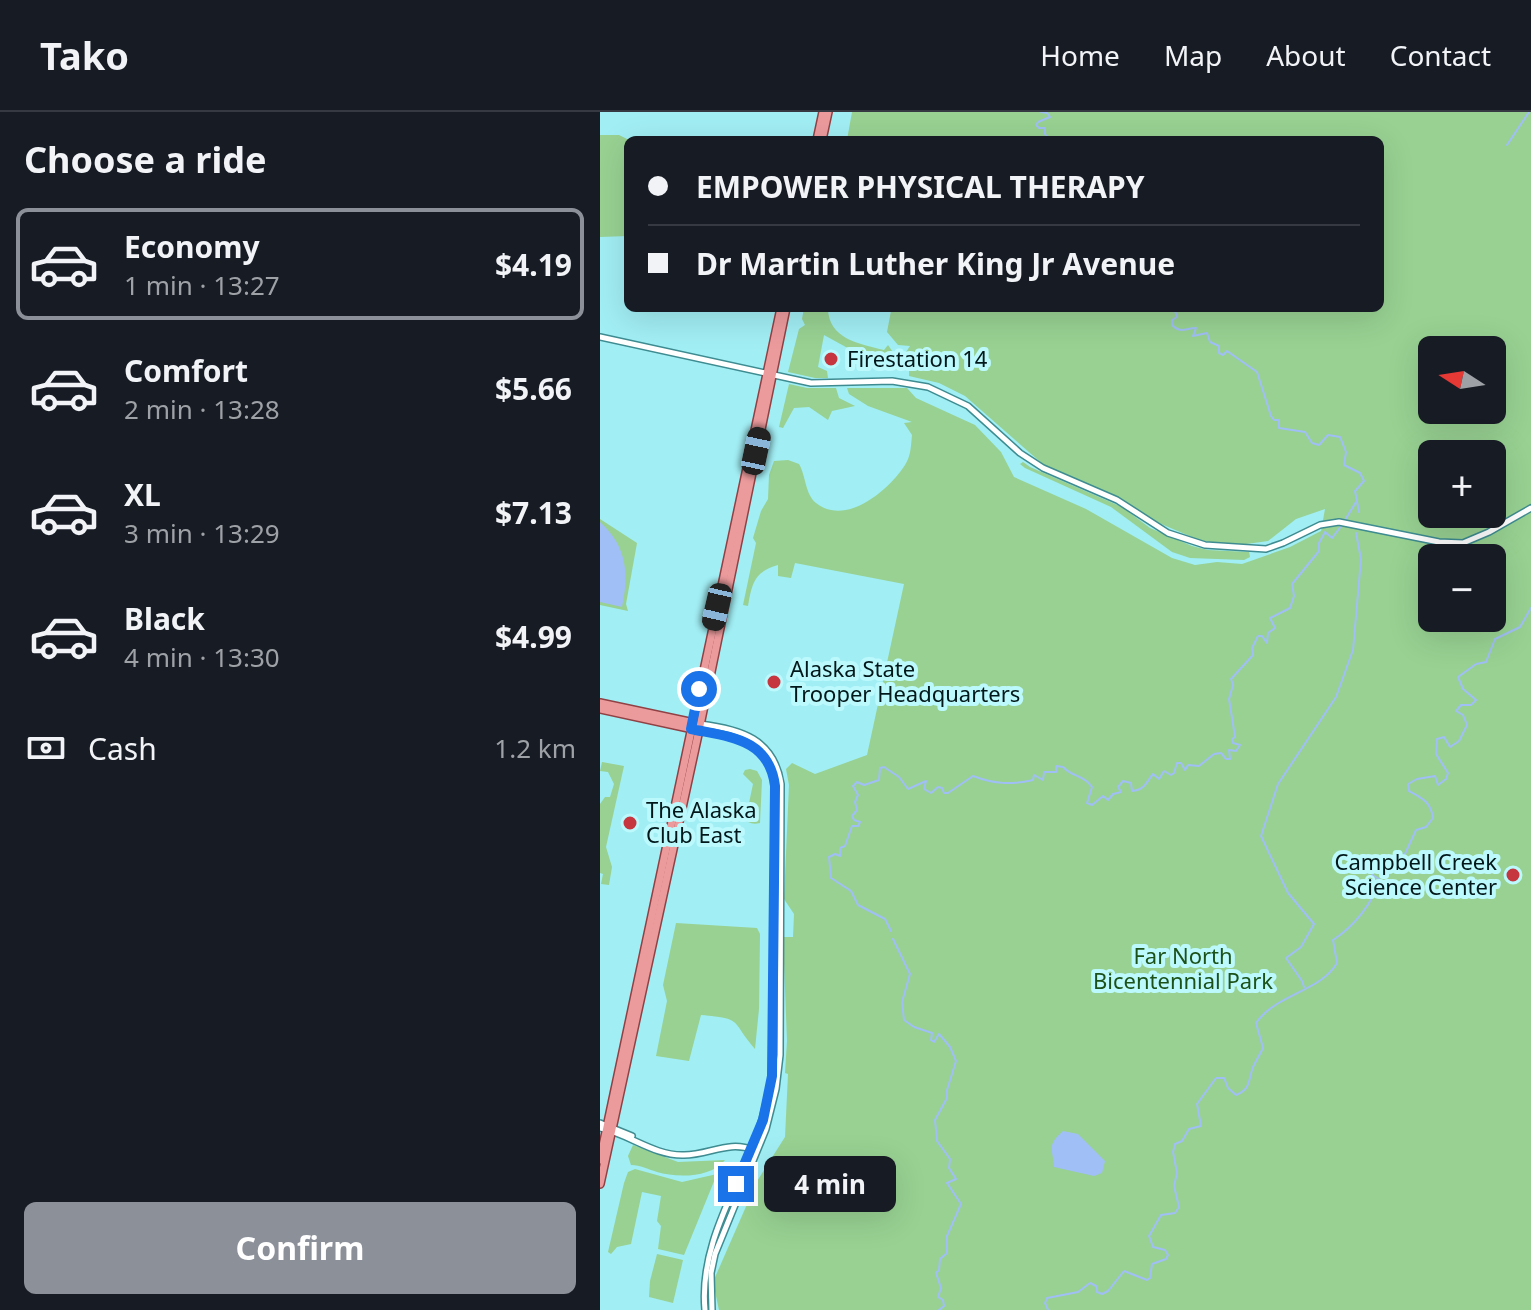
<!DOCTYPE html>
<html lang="en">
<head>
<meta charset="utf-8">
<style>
	body { margin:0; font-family:"Noto Sans",sans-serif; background:#20242c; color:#f1f3f6; height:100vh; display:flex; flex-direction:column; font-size:30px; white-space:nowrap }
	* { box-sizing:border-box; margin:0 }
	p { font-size:26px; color:#9ea1a6 }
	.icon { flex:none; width:44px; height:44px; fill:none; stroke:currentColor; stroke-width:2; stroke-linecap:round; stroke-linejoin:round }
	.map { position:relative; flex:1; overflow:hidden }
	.sheet { display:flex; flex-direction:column; background:#171b24; width:600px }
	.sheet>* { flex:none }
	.banner { position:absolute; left:24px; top:24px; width:760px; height:176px; border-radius:12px; box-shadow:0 8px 32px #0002; display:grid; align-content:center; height:176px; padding:0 24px; background:#171b24 }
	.needle { width:52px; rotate:282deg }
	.controls { position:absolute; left:818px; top:224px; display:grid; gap:16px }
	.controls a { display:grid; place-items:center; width:88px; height:88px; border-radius:12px; background:#171b24; box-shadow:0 8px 32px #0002; font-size:40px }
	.end { position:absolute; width:36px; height:36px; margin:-18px; border:10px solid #1a73e8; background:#fff; box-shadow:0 0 0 4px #fff }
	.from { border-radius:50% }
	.bubble { position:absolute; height:56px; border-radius:12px; background:#171b24; box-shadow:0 8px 32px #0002; font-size:26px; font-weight:700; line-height:56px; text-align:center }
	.car { position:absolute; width:24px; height:48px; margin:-24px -12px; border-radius:10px; box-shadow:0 0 6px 2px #0007; background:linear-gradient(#222 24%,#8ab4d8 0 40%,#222 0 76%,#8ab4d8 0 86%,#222 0) }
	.banner b { display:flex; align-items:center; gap:28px; height:76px; font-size:30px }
	.banner b+b { border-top:2px solid #363941 }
	.banner i { width:20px; height:20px; background:#f1f3f6 }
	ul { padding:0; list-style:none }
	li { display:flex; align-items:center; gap:24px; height:112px; margin:0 16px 12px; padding:0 8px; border:4px solid transparent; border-radius:12px }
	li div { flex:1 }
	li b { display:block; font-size:30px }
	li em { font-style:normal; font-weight:700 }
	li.active { border-color:#8c9099 }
	li>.icon { width:72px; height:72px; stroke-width:1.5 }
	h2 { padding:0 24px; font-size:36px; line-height:96px }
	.pay { display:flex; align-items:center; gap:20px; height:88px; padding:0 24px; font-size:30px }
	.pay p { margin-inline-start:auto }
	.action { display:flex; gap:16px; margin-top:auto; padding:16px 24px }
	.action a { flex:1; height:92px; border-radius:12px; background:#8c9099; color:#fff; font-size:32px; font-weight:700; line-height:92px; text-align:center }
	header { display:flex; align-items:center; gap:48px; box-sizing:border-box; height:112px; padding:0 40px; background:#171b24; border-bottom:2px solid #363941 }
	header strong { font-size:38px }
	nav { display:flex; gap:44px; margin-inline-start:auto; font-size:28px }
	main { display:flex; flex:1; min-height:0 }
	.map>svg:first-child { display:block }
</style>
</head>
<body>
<header>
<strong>Tako</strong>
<nav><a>Home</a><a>Map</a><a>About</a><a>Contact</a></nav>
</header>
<main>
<section class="sheet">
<h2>Choose a ride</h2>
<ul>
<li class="active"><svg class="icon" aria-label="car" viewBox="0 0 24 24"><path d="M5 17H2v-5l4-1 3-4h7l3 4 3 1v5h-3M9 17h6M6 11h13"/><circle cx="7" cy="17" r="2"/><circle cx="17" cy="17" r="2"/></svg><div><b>Economy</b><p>1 min · 13:27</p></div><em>$4.19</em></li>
<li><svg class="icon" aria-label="car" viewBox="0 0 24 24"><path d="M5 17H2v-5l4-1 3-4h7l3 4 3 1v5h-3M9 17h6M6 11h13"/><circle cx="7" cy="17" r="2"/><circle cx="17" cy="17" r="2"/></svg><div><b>Comfort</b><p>2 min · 13:28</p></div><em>$5.66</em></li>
<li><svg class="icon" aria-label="car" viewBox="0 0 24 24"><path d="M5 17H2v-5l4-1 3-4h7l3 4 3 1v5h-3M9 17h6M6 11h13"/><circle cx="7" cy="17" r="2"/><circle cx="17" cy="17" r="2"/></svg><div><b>XL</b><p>3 min · 13:29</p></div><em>$7.13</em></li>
<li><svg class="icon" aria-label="car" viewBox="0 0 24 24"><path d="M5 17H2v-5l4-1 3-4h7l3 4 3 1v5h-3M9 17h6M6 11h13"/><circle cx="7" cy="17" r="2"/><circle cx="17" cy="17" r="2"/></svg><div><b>Black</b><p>4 min · 13:30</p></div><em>$4.99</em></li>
</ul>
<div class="pay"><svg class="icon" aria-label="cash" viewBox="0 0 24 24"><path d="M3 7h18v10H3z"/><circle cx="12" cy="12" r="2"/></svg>Cash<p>1.2 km</p></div>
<div class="action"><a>Confirm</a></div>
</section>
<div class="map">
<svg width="931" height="1198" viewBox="0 0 931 1198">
	<rect width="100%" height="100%" fill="#a1eef4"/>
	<g fill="#98d192" fill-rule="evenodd">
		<path d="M252 0H931V1198H119L113 1170 148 1090 147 1085 185 1025 188 962 185 961 187 929 183 825H193L194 802 184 787 189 673 186 657 192 651 215 662 267 643 304 472 195 451 191 466 178 464V453C154 460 152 471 148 494L143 493 156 431 153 426 161 399 168 387 169 363 174 349 188 348 199 352C206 364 205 382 216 391 246 415 289 378 305 353 311 344 311 333 312 323L304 311 312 310 268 294 249 282 247 276H307L316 286 375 313 401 340 414 365 486 397 572 446 595 453 617 450 642 452 690 435 721 419 725 397 696 407 668 429 632 434 599 428 554 409 514 383 446 355 365 284 339 271 309 264V250L304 243 310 234 298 233 287 220 291 199H320L321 196H780V28H247ZM832 238H892V298H832ZM832 342H892V402H832ZM832 446H892V506H832Z"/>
		<polygon points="0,23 19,23 29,28 28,124 0,125"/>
		<path d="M204 196H228C228 227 260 232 284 238L288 233 299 249 300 257 295 258 264 245 224 223 218 255 227 259 228 266H215L188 260 199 217 205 213 202 207Z"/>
		<polygon points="189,272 207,276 236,276 239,286 255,294 232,299 228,308 209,295 194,296 183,316 179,315"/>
		<polygon points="423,350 430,355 522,395 550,416 592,434 608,438 649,440 650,445 644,448 590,446 572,440 511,395 425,356 420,352"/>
		<polygon points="0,407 37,431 26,492 28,499 0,493"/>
		<polygon points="2,650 24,654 6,735 12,755 9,773 1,772 3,762 0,761 0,692 5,685 10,685 14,672 8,660 0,659"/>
		<path d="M150 657 157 659 162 668 160 711C153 713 147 711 142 705L149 691 153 672 143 662 145 658Z"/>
		<path d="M76 811 157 816 160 822 159 897 155 937C130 908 144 907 101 903L89 949 56 944 67 889 63 873Z"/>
		<path d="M33 1033 78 1050 125 1048C111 1066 77 1066 57 1060 47 1057 41 1053 31 1053L28 1044Z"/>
		<polygon points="35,1057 82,1070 117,1062 84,1143 58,1137 61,1114 57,1109 61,1084 42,1080 31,1132 17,1135 11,1142 8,1140 24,1071 28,1060"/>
		<polygon points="57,1142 83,1148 73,1191 49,1185 50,1169"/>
	</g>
	<g fill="#a0bff6">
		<path d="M0 410C27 434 29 462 22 495L0 490Z"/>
		<path d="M463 1019 478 1022 505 1049 502 1061 494 1064 454 1055C453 1036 446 1034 463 1019Z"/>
	</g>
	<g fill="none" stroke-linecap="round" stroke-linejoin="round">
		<g stroke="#a0bff6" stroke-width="2">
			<polyline points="441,0 447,1 450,5 438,10 436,13 439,16 445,16 445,22 449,28"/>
			<polyline points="907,33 929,0"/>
			<path d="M574 196 577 205 572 208V213C581 222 585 216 596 216L593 224 607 221 610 230 619 234V241L623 243 627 239 657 260 671 304 674 308H679V316L705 320 712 331 719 333 728 323 740 325 746 340 744 353 760 361 764 369 755 379 759 400"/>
			<polyline points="745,408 756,390"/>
			<path d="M291 819 285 807 258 793 251 779 231 766 229 745 235 742 240 744V736L245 734 252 714H258L260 710 254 708 252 704 257 698 255 690 258 683 253 674 257 670 264 673 279 668 280 656 284 655 299 665 308 677 326 669 324 677 331 681 338 675 342 676 344 681H348L373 664C394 672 411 673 433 668L434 663 443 668 444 660H456V654L463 655C472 665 484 663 492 675L487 691 492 693 503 684 508 688 513 682 521 680 518 675 523 669 531 671 532 679C545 678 547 669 553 662L559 667 564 659 571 663 574 661 577 651H581L585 658 588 653 599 654 614 642 621 641 626 647H630L629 638 636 639 640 633 633 631 632 627 635 625 629 587 633 573 631 567 653 543 652 536 658 524H662L667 531 668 521 675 516 670 506 690 496 694 484 692 472 719 439V431L725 420 732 426 742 413"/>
			<polyline points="293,827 310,862 302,890 304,908 314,915 332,921 331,928 334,930 339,922 350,935 356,949 347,978 347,986 335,1008 337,1029 350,1047 349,1056 356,1067 347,1071 361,1092 347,1124 347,1141 340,1147 339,1158 336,1161 341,1176 338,1185 343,1188 344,1194 339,1198"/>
			<polyline points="704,875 702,869 686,846 701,835 714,812 688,781 661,724 678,672 736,585 753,538 761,447 756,421"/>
			<path d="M448 1198 445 1191 447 1186 478 1180 490 1171 496 1174 497 1180 502 1182 508 1179 524 1159 547 1168 550 1166 552 1152 566 1147 568 1143 565 1138 553 1135 549 1124 561 1103 575 1101 579 1095 574 1074 577 1061 573 1040 575 1032 582 1029 589 1017 601 1014 597 992 616 966H624L628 976 636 983C651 977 648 969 653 955 656 949 660 942 663 936L656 911C676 882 720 880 737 851L733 828C753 815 774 791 779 767L772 763 774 757 779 752 795 753 804 744 816 718 826 715 833 706C831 690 822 686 809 679L808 672 817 667 835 664 838 673 846 667 848 661 836 642 837 627 844 625 850 635 859 629 867 613 863 603 856 599 861 593H871L876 588 863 577 858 565 876 552 886 550 895 527 920 515 931 496"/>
		</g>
		<g stroke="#3e8c91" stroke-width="8">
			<g id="tertiary">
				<polyline points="0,225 211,271 292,269 328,275 368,294 420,341 443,356 517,388 568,421 605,433 666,437 683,431 720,413 739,410 839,430 863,431 889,420 931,396"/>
				<path d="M100 612C141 617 174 627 181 672L180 943 176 977 166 1017 115 1142 111 1161 112 1198"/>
				<path d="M99 618C135 626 170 629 175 674L172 964C168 984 164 1004 157 1023 135 1080 99 1135 105 1198"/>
				<polyline points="0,1011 32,1024"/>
				<path d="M0 1016C29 1022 54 1044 84 1043 109 1043 129 1028 153 1038"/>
			</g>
		</g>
		<g stroke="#914144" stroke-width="10">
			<g id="primary">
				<polyline points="217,28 223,0"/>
				<polyline points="222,28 228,0"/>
				<polyline points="0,591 94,611"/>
				<polyline points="0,597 93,617"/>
				<polyline points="0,1048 181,196"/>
				<polyline points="0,1072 99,618 186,196"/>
			</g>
		</g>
		<use href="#tertiary" stroke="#fff" stroke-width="5"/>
		<use href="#primary" stroke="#ec9b9d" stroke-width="7"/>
	</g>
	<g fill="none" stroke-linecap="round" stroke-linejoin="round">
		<path stroke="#1a73e8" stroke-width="10" d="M99 577 91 617C129 625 169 626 175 674L172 964 163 1008 136 1072"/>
	</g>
	<g fill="#c6363f" stroke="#bcf9fd" stroke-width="3">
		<circle cx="231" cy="247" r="8"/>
		<circle cx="174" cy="570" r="8"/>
		<circle cx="30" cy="711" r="8"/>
		<circle cx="913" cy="763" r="8"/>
	</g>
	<g text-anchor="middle" stroke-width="8" stroke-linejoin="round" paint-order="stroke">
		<g font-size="22" fill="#011719" stroke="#bcf9fd" text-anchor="start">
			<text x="247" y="255">Firestation 14</text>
			<text x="190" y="565">Alaska State<tspan x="190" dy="25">Trooper Headquarters</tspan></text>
			<text x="46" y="706">The Alaska<tspan x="46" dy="25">Club East</tspan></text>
			<text x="897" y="758" text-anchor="end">Campbell Creek<tspan x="897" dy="25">Science Center</tspan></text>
		</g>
		<g font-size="22" fill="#1c5118" stroke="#bcf9fd">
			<text x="583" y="852">Far North<tspan x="583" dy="25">Bicentennial Park</tspan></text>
		</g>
	</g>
</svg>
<div class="controls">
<a><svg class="needle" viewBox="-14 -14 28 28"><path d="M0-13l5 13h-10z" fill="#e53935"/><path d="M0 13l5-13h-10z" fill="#9ea1a6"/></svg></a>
<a>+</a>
<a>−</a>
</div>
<i class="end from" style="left:99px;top:577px"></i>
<i class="end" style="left:136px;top:1072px"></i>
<div class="bubble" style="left:164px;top:1044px;width:132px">4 min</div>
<i class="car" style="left:156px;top:339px;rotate:12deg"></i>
<i class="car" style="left:117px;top:495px;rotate:193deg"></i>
<div class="banner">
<b><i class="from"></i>EMPOWER PHYSICAL THERAPY</b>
<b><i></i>Dr Martin Luther King Jr Avenue</b>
</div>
</div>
</main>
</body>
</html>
